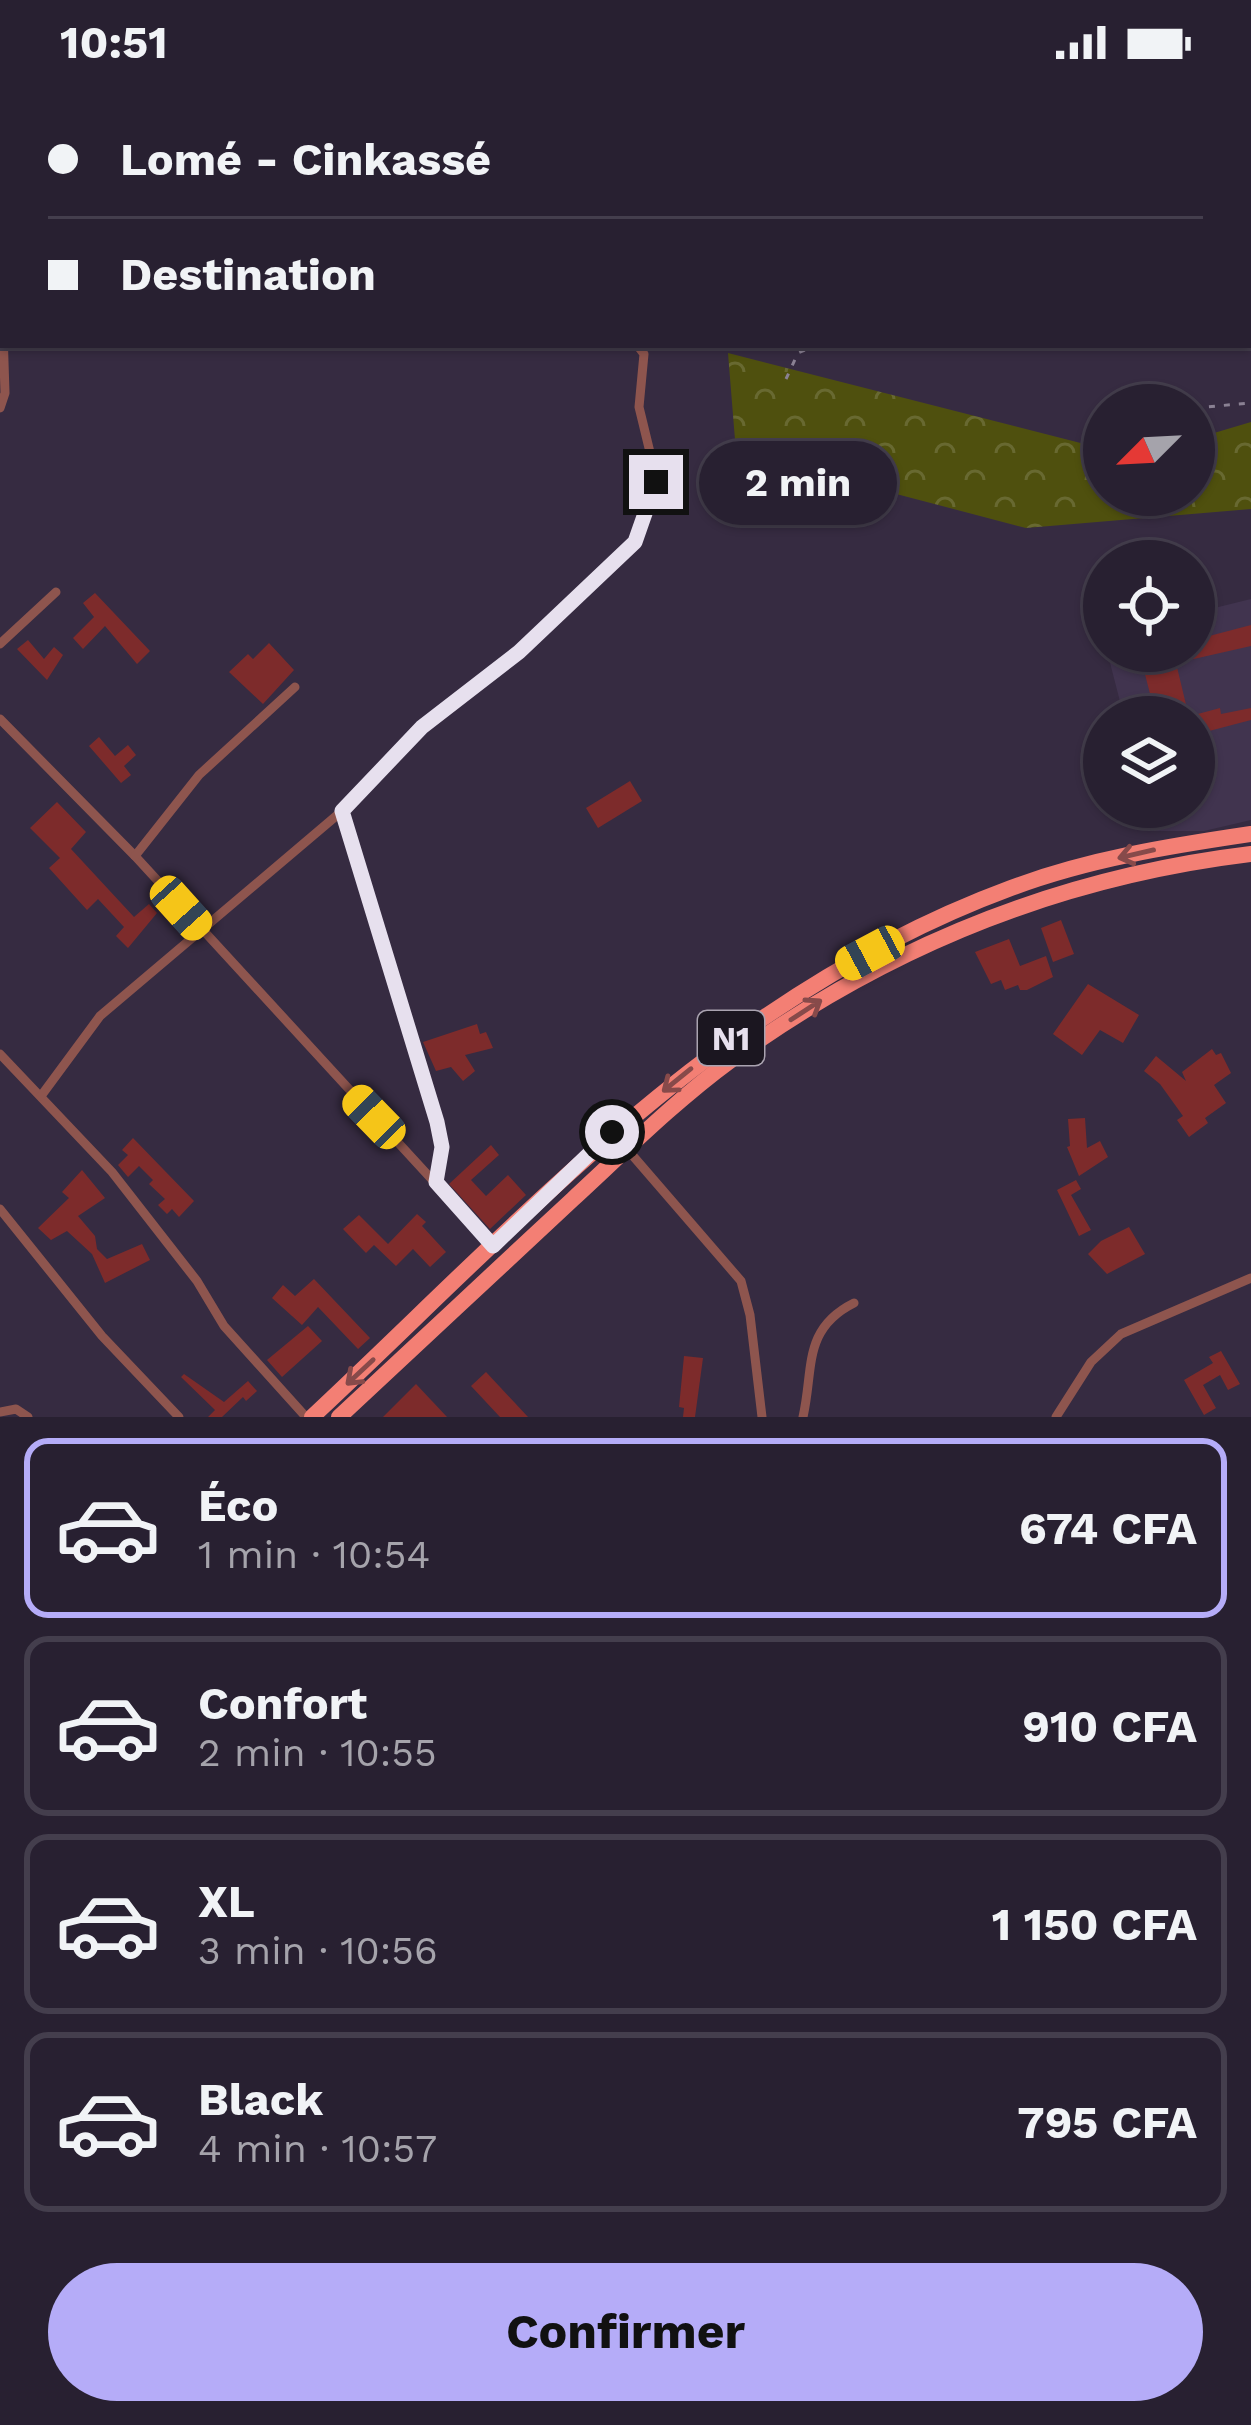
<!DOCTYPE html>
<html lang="fr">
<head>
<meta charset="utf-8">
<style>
	body { margin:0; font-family:"Work Sans",sans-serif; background:#342d3d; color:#f1f3f6; height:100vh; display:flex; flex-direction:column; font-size:45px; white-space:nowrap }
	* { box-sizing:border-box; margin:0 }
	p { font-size:39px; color:#a5a3ab }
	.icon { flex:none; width:66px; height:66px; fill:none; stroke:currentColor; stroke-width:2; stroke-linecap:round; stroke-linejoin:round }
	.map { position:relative; height:1333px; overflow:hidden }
	.panel { display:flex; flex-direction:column; background:#282031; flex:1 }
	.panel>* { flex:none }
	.banner { position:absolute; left:0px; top:0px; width:1251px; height:264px; box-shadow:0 3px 9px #0004,0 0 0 3px #443e4d; display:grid; align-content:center; height:264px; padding:0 48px; background:#282031 }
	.needle { width:78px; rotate:246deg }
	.controls { position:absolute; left:1083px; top:300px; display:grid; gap:24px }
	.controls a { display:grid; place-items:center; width:132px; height:132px; border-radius:50%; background:#282031; box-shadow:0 3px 9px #0004,0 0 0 3px #443e4d; font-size:60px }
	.end { position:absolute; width:54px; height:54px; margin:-27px; border:15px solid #e7e0ee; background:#111; box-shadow:0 0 0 6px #111 }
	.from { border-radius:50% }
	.bubble { position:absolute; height:84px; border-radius:42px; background:#282031; box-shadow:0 3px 9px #0004,0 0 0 3px #443e4d; font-size:39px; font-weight:700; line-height:84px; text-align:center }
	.car { position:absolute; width:36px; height:72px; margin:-36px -18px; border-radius:15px; box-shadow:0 0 9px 3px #0007; background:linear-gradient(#f5c518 24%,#345 0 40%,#f5c518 0 76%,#345 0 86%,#f5c518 0) }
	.banner b { display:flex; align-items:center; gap:42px; height:114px; font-size:45px }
	.banner b+b { border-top:3px solid #443e4d }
	.banner i { width:30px; height:30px; background:#f1f3f6 }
	ul { padding:21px 0 0; list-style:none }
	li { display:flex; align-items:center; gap:36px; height:180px; margin:0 24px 18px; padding:0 24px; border:6px solid #443e4d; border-radius:24px }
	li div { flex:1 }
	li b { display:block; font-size:45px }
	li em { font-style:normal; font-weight:700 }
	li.current { border-color:#b5acf8 }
	li>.icon { width:108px; height:108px; stroke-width:1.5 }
	.cta { display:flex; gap:24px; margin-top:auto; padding:24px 48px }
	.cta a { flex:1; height:138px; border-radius:72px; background:#b5acf8; color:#111; font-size:48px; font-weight:700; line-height:138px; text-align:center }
	.status { display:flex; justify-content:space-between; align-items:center; height:84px; padding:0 60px; background:#282031; direction:ltr }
	.status svg { height:33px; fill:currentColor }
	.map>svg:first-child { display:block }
</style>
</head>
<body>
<div class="status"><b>10:51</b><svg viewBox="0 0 49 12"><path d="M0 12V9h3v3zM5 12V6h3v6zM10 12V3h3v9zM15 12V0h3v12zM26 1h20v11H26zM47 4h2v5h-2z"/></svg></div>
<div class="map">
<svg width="1251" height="1333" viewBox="0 0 1251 1333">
	<defs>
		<pattern id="forest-crowns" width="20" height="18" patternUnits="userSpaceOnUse" patternTransform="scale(3)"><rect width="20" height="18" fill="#4f500e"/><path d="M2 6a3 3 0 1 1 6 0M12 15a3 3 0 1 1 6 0" fill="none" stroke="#686931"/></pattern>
	</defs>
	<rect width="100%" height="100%" fill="#362b41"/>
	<polygon fill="#41344f" points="1251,515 1251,736 1204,747 1152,747 1146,723 1194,723 1194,633 1124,633 1107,567 1194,567 1194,529"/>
	<polygon fill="url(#forest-crowns)" points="728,269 1104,365 1104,411 1194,411 1194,355 1251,338 1251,425 1026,444 736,368"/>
	<g fill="#7d2b2b">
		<polygon points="95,509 150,567 137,580 105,542 83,565 73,554 94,533 83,519"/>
		<polygon points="1251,541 1251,562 1176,579 1189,633 1156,633 1139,567 1194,567 1194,556"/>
		<polygon points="28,556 44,575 54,563 63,571 47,596 17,565"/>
		<polygon points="269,559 294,586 263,620 229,588 248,570 253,575"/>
		<polygon points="1220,624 1221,630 1251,624 1251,636 1194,651 1194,631"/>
		<polygon points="99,653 115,672 128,661 136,671 124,682 131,691 121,699 89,662"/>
		<polygon points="630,697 642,717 598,744 586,724"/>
		<polygon points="57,718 86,748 71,765 134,833 149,820 157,829 128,864 116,852 124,843 98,815 87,826 49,784 60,774 30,744"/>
		<polygon points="1061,836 1074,870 1053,878 1041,844"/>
		<polygon points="1009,855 1020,882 1046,872 1053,893 1027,906 1020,906 1018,901 1005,906 1001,896 991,900 975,868"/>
		<polygon points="1088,900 1139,931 1123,959 1100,946 1082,971 1053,950"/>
		<polygon points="477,940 480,950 486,948 493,964 465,971 475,987 463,997 451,983 436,987 423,958"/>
		<polygon points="1212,965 1216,971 1221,969 1231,989 1214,1001 1226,1019 1205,1034 1208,1039 1189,1053 1177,1036 1183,1032 1160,1000 1144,987 1156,972 1186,997 1182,988"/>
		<polygon points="1085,1034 1087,1064 1100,1057 1108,1073 1079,1092 1067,1063 1070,1062 1068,1035"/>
		<polygon points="133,1054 194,1117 179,1133 172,1125 167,1130 158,1121 165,1115 149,1100 153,1096 139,1082 128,1093 118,1081 128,1071 122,1066"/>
		<polygon points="491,1061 499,1071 471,1096 486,1112 508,1091 526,1111 490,1145 449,1100"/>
		<polygon points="82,1086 105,1114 78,1132 95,1152 97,1165 107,1175 142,1160 150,1176 105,1199 92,1170 67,1147 51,1156 38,1144 69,1114 62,1108"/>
		<polygon points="1076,1096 1081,1105 1071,1111 1091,1146 1079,1152 1057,1106"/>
		<polygon points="417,1130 426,1138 422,1142 446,1168 430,1183 413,1165 396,1182 374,1161 366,1169 343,1145 359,1131 388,1160"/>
		<polygon points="1129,1143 1145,1170 1107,1190 1088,1170 1101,1157"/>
		<polygon points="314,1195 370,1254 358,1265 318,1223 302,1241 272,1214 283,1201 295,1212"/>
		<polygon points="308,1242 322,1257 282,1293 267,1276"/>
		<polygon points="1221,1267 1240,1300 1228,1306 1220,1291 1203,1301 1216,1324 1204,1331 1184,1296 1213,1279 1209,1273"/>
		<polygon points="684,1272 703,1274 695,1333 683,1333 684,1324 679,1323"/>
		<polygon points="486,1288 528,1333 500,1333 471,1302"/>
		<polygon points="184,1290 224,1318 248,1297 257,1307 246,1317 243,1313 222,1333 208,1333 215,1326 181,1293"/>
		<polygon points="416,1300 447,1333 383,1333"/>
	</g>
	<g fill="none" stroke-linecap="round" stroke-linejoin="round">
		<g stroke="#8a8193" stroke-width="3" stroke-dasharray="6 9" stroke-linecap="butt">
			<polyline points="910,0 913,3"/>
			<polyline points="920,0 921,3"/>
			<polyline points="875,3 878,0"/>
			<polyline points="786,295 798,269 816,261"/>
			<polyline points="1194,324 1251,319"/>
		</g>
		<g stroke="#8e554e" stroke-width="9">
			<polyline points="421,0 423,3"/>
			<polyline points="131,3 132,0"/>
			<polyline points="0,324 5,309 3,247"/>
			<polyline points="0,560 56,508"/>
			<polyline points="0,635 135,772 493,1162"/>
			<polyline points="342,727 438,1038 442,1063 436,1098"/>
			<polyline points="135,772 199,691 295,603"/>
			<polyline points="0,970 112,1088 197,1197 224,1242 306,1333"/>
			<polyline points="41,1012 100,932 342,727 422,643 519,568 635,458 657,397 639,323 644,270 637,261"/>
			<polyline points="627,1065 741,1197 750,1231 762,1333"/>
			<polyline points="0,1125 102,1252 179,1333"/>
			<polyline points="0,1328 16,1325 28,1333"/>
			<path d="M803 1333C814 1285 802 1245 854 1219"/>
			<polyline points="1056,1333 1091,1278 1121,1250 1251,1194"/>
		</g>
		<g stroke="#f37f74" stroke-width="16">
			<path d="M312 1333C530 1129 723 910 1011 804 1088 775 1170 762 1251 750"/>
			<path d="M339 1333C417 1260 495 1188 573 1115 624 1068 675 1017 731 976 886 863 1060 793 1251 770"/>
		</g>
	</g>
	<defs><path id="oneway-shaft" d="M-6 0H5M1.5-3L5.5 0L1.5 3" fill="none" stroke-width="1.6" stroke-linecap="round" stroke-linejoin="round" transform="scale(3)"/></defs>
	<g stroke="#874a4a">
		<use href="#oneway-shaft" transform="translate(1136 770) rotate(167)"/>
		<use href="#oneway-shaft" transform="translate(806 926) rotate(-33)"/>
		<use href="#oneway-shaft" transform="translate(677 996) rotate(141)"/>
		<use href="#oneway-shaft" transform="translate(360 1288) rotate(137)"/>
	</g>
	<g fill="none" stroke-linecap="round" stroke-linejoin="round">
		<polyline stroke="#e7e0ee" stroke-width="15" points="612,1048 493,1162 436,1098 442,1063 437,1038 342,727 422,643 519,568 635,458 656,398"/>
	</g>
	<g text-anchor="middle" stroke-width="12" stroke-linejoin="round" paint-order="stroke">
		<rect fill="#1b1620" stroke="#aaa3b0" stroke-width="3" x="698" y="927" width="66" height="54" rx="9"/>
		<g font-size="33" font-weight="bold" fill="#e7e0ee">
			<text x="731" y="966">N1</text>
		</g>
	</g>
</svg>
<div class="controls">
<a><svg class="needle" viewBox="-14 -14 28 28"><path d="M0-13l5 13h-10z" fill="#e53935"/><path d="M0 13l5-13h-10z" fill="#a5a3ab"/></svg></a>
<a><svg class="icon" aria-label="locate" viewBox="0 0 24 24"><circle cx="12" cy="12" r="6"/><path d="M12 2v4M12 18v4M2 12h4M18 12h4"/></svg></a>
<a><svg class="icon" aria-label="layers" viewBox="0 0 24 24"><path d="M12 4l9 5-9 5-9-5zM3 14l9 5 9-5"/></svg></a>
</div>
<i class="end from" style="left:612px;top:1048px"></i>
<i class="end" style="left:656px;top:398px"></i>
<div class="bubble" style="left:699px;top:357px;width:198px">2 min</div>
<i class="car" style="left:181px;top:824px;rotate:138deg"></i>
<i class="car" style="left:870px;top:869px;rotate:242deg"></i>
<i class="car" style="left:374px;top:1033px;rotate:316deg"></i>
<div class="banner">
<b><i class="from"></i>Lomé - Cinkassé</b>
<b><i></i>Destination</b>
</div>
</div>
<section class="panel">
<ul>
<li class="current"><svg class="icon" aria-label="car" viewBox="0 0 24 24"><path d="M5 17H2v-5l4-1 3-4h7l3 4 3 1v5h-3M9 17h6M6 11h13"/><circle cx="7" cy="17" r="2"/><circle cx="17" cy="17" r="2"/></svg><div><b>Éco</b><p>1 min · 10:54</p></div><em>674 CFA</em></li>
<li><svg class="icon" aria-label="car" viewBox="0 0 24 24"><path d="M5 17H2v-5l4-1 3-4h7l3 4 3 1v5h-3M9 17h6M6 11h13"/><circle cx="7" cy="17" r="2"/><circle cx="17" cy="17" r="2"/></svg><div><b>Confort</b><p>2 min · 10:55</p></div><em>910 CFA</em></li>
<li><svg class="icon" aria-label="car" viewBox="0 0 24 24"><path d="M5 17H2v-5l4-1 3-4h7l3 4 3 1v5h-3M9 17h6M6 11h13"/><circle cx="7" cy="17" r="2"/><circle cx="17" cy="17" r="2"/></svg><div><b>XL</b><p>3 min · 10:56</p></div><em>1 150 CFA</em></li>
<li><svg class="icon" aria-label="car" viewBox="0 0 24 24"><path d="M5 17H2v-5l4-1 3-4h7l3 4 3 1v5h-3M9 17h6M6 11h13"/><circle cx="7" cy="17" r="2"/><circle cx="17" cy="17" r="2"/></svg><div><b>Black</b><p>4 min · 10:57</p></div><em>795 CFA</em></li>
</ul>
<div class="cta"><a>Confirmer</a></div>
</section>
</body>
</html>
